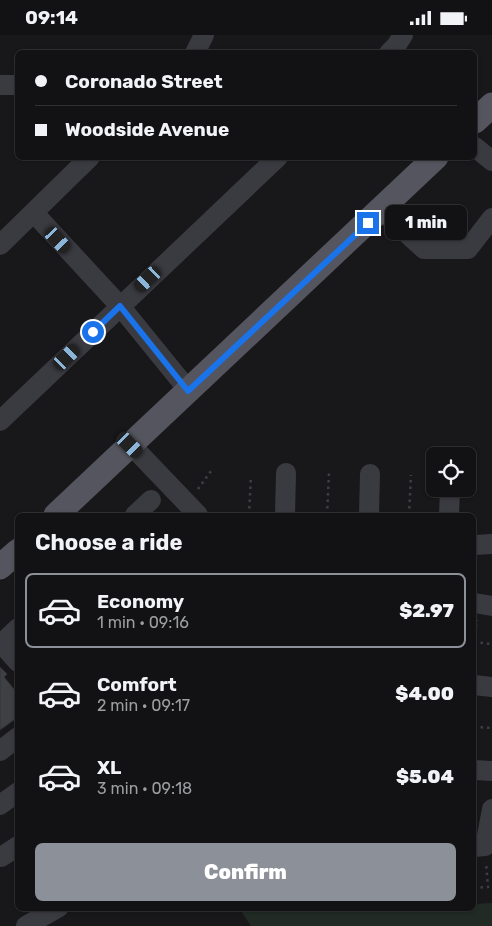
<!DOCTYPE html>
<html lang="en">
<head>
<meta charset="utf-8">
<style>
	body { margin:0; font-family:Rubik,sans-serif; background:#1f2022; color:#f1f3f6; height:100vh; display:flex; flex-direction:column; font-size:19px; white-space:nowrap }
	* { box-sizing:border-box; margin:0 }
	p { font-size:16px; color:#9c9ea0 }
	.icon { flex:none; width:28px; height:28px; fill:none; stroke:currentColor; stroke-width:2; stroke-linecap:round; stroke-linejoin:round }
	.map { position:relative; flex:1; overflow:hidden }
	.sheet { position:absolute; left:15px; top:478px; width:461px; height:398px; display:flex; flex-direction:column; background:#121214; border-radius:8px; box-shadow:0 1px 4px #0004,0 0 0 1px #313234 }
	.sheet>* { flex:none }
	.top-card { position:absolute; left:15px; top:15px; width:462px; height:110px; border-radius:8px; box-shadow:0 1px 4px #0004,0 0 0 1px #313234; display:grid; align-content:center; height:110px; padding:0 20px; background:#121214 }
	.buttons { position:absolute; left:426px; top:412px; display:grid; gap:10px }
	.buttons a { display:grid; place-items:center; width:50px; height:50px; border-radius:8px; background:#121214; box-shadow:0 1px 4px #0004,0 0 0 1px #313234; font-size:25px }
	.end { position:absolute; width:22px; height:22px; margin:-11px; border:6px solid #1a73e8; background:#fff; box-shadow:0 0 0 2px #fff }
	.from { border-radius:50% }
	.bubble { position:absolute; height:35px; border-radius:8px; background:#121214; box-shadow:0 1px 4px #0004,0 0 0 1px #313234; font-size:16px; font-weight:800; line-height:35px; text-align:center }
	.car { position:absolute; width:15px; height:30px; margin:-15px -8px; border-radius:6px; box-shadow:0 0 4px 1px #0007; background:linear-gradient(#222 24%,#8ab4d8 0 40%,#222 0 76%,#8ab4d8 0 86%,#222 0) }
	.top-card b { display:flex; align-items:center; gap:18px; height:48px; font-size:19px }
	.top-card b+b { border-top:1px solid #313234 }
	.top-card i { width:12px; height:12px; background:#f1f3f6 }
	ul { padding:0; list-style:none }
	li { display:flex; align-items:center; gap:15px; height:75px; margin:0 10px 8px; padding:0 10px; border:2px solid transparent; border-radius:8px }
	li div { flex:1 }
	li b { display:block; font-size:19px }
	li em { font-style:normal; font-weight:800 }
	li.active { border-color:#8c9099 }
	li>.icon { width:45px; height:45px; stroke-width:1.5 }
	h2 { padding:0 20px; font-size:22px; line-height:60px }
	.cta { display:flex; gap:10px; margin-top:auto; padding:10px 20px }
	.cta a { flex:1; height:58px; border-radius:8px; background:#8c9099; color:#fff; font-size:20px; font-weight:800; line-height:58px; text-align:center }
	.status { display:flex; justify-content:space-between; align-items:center; height:35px; padding:0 25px; background:#121214; direction:ltr }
	.status svg { height:14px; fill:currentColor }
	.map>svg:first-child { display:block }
</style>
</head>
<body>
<div class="status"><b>09:14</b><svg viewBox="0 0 49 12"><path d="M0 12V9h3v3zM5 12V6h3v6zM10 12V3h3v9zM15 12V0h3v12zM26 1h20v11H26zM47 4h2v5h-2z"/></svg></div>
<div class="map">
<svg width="492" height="891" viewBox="0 0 492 891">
	<rect width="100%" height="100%" fill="#18181a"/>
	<polygon fill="#212a24" points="492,868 492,891 251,891 239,873 474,872 474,869"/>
	<polygon fill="#3f4044" stroke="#323136" points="0,632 7,639 4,642 18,659 18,682 0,695"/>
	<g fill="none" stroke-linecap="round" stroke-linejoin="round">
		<g stroke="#3e3f46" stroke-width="2.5" stroke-dasharray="2.5 4" stroke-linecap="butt">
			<polyline points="198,454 211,436"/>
			<polyline points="249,480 251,441"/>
			<polyline points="327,480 329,438"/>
			<polyline points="409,480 411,440"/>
			<polyline points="474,605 477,585"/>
			<polyline points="474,607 492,609"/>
			<polyline points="474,692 492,693"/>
			<polyline points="474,853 488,852 486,827"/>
		</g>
		<g stroke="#3a3a41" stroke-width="20">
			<polyline points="195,18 204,0"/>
			<polyline points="389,18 396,11 403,0"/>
			<polyline points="0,50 18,50"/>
			<polyline points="475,112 492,126"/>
			<polyline points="381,175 424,214 468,214 492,183"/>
			<polyline points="34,178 120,271 189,356"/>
			<polyline points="0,210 90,122"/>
			<polyline points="0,386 278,122"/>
			<polyline points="131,410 198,480"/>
			<polyline points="135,480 151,465"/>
			<polyline points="285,480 286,438"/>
			<polyline points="369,480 370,439"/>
			<polyline points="449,480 450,454"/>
			<polyline points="474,510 492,509"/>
			<polyline points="474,568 492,571"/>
			<polyline points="0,607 18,627"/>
			<polyline points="0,610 18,593"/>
			<polyline points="474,650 492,652"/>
			<polyline points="0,716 18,702"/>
			<polyline points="474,735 492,736"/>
			<polyline points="0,770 18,757"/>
			<polyline points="474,812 485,811 492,774"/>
			<polyline points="0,821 1,822 18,811"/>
			<polyline points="26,891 59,872"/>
		</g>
		<g stroke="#54555e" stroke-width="25">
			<polyline points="475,86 492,70"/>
			<polyline points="56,480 436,122"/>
			<polyline points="0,532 18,516"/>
		</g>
	</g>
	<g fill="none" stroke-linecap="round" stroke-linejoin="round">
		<polyline stroke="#1a73e8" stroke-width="6" points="93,297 120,271 188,356 368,188"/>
	</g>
</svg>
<div class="buttons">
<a><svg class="icon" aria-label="locate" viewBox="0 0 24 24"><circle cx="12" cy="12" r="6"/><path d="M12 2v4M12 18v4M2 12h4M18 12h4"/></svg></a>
</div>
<i class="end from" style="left:93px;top:297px"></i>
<i class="end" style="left:368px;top:188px"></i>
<div class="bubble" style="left:385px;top:170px;width:82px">1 min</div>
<i class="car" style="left:58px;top:205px;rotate:137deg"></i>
<i class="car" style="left:148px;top:244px;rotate:227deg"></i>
<i class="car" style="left:67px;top:322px;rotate:46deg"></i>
<i class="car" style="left:130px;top:410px;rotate:135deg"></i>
<div class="top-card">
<b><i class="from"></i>Coronado Street</b>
<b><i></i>Woodside Avenue</b>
</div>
<section class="sheet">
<h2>Choose a ride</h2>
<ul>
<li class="active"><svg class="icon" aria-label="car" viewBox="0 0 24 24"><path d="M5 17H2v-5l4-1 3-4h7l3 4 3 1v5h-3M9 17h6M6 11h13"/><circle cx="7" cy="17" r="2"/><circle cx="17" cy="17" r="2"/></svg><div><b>Economy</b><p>1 min · 09:16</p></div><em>$2.97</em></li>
<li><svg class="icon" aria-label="car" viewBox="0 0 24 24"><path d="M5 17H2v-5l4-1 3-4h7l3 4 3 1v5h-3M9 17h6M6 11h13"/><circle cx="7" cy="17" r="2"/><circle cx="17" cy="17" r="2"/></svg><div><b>Comfort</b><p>2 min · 09:17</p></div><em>$4.00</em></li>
<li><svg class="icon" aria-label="car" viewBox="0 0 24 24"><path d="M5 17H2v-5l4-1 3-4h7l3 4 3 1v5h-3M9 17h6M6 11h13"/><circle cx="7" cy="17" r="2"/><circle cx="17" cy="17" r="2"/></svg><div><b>XL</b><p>3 min · 09:18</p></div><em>$5.04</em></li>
</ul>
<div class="cta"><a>Confirm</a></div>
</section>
</div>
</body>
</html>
